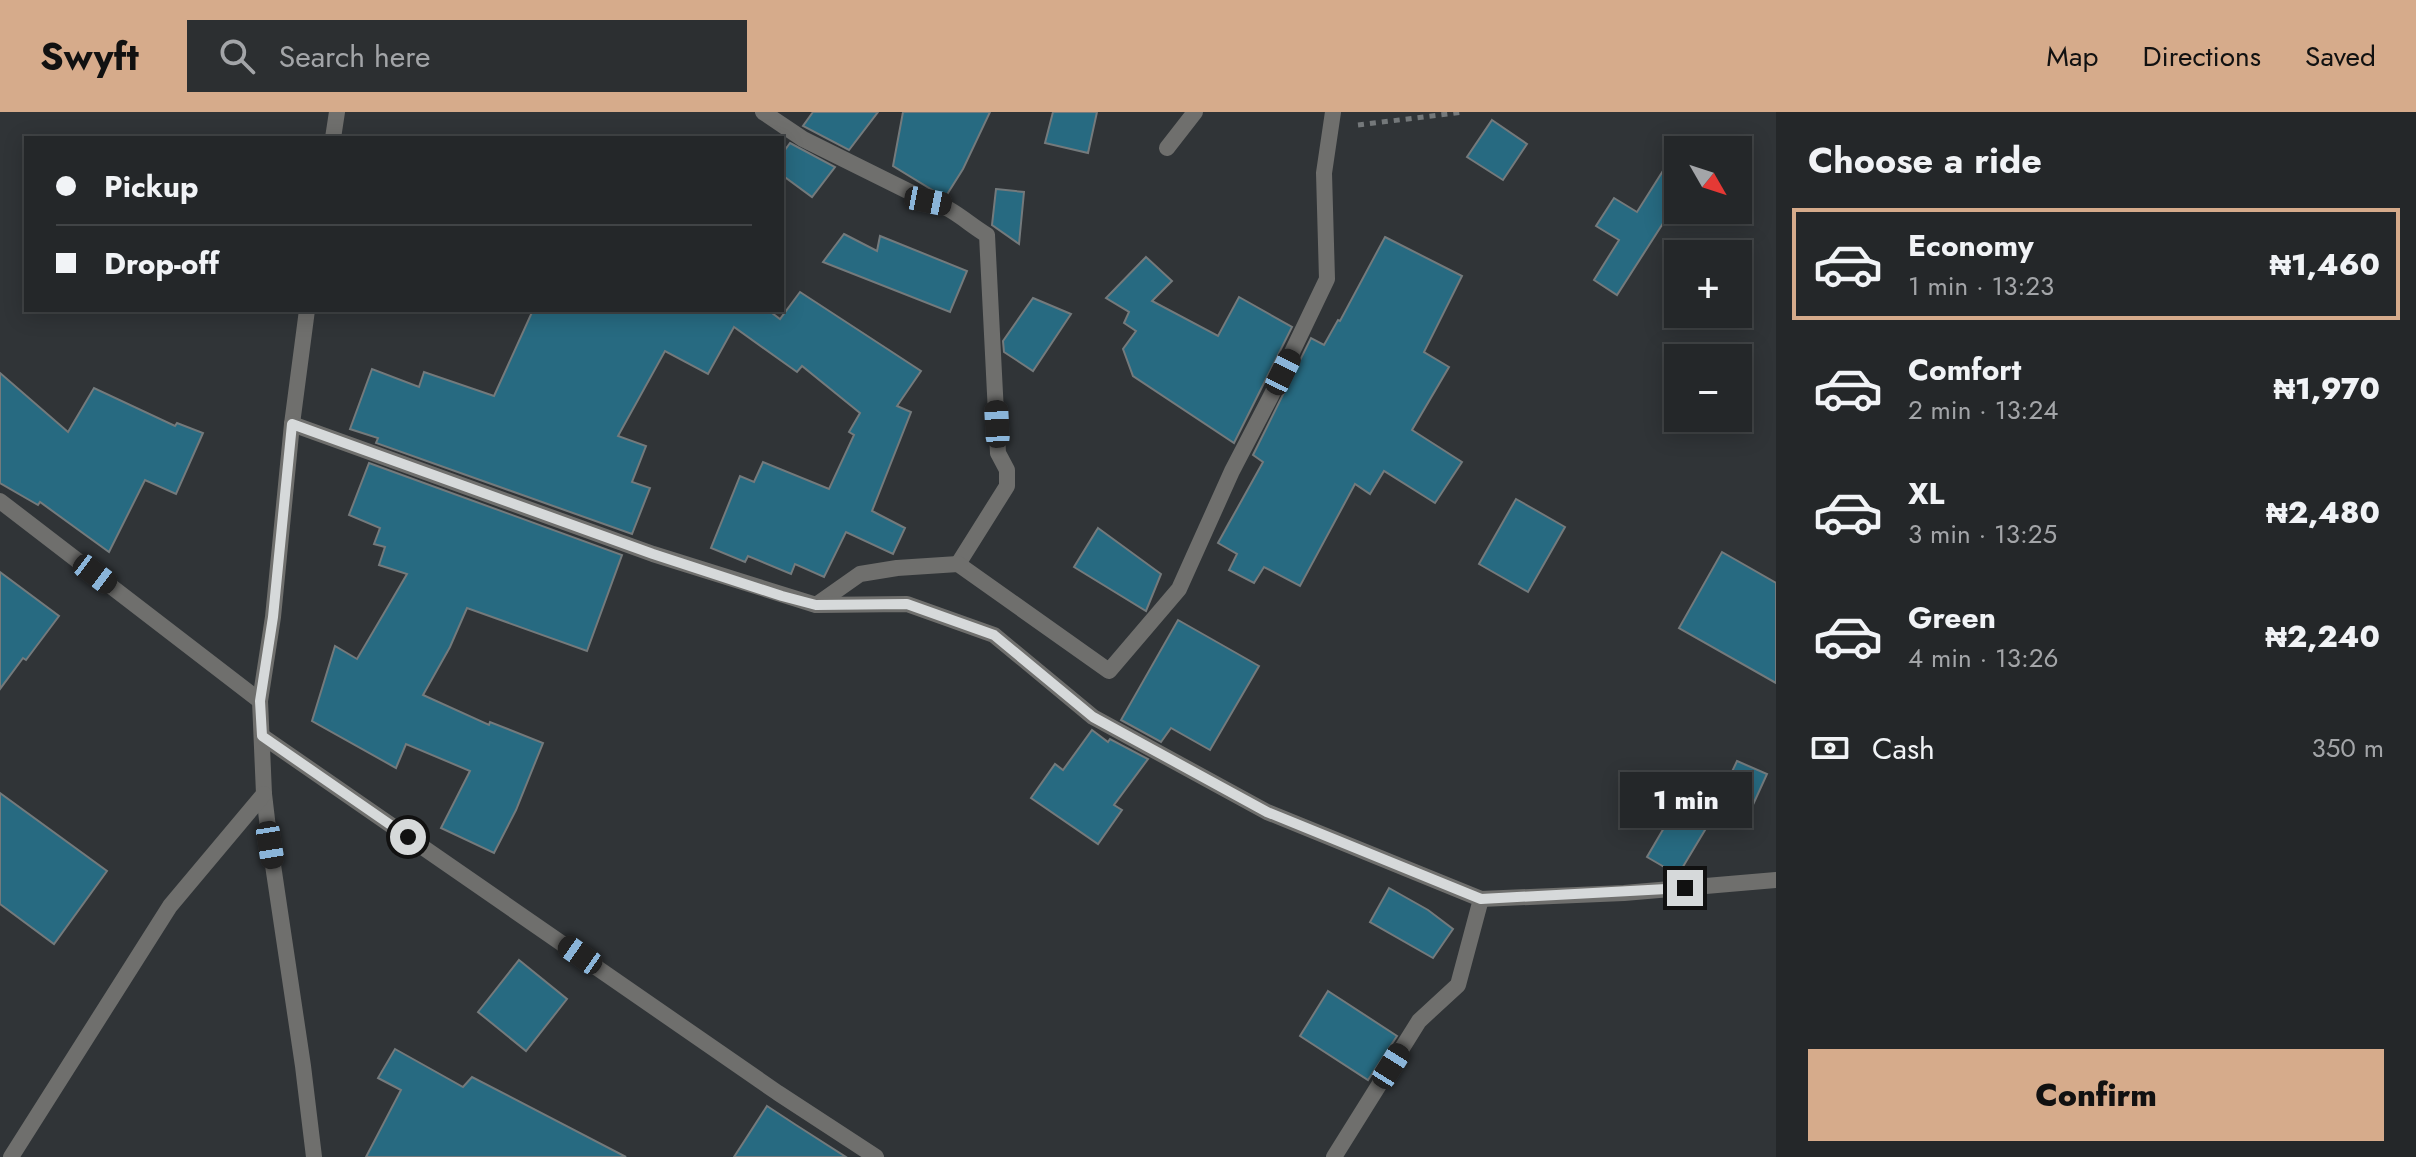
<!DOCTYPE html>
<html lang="en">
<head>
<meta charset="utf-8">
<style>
	body { margin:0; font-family:Jost,sans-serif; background:#2c2f31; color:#f1f3f6; height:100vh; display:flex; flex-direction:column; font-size:30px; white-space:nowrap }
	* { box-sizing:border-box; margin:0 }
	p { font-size:26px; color:#a3a5a8 }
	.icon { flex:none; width:44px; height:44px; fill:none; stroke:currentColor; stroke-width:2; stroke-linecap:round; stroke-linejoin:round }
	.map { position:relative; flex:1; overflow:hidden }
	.details { display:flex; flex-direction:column; background:#242729; width:640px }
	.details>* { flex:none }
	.banner { position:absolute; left:24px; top:24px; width:760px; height:176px; border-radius:0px; box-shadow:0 4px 20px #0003,0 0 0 2px #414446; display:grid; align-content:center; height:176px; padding:0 32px; background:#242729 }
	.needle { width:52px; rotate:129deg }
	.fabs { position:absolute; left:1664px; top:24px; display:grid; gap:16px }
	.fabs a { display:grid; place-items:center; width:88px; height:88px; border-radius:0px; background:#242729; box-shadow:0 4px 20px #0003,0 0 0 2px #414446; font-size:40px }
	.end { position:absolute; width:36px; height:36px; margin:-18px; border:10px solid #d6d9da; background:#111; box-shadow:0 0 0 4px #111 }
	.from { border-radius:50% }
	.bubble { position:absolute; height:56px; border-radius:0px; background:#242729; box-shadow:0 4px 20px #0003,0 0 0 2px #414446; font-size:26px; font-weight:800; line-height:56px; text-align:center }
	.car { position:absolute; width:24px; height:48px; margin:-24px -12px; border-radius:10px; box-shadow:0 0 6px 2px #0007; background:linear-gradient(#222 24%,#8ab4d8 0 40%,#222 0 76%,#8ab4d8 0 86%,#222 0) }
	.banner b { display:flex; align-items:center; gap:28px; height:76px; font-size:30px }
	.banner b+b { border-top:2px solid #414446 }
	.banner i { width:20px; height:20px; background:#f1f3f6 }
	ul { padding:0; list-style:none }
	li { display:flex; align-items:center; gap:24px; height:112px; margin:0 16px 12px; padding:0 16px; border:4px solid transparent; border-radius:0px }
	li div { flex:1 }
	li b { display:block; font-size:30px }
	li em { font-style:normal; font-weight:800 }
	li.current { border-color:#d6ab8b }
	li>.icon { width:72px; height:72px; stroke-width:1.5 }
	h2 { padding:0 32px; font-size:36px; line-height:96px }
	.pay { display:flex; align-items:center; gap:20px; height:88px; padding:0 32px; font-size:30px }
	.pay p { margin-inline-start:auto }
	.cta { display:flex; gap:16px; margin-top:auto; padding:16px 32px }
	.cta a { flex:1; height:92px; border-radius:0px; background:#d6ab8b; color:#111; font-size:32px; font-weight:800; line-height:92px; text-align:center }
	header { display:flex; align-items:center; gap:48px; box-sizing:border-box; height:112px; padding:0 40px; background:#d6ab8b; color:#111 }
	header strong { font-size:38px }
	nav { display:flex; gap:44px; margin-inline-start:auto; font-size:28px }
	.search { width:560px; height:72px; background:#2c2f31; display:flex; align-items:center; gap:20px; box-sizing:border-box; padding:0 28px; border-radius:0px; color:#a3a5a8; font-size:30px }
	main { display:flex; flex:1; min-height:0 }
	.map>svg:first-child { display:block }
</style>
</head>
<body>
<header>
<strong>Swyft</strong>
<div class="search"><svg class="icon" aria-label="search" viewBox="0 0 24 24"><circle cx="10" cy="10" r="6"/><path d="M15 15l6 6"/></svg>Search here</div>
<nav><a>Map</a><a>Directions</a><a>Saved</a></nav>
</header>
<main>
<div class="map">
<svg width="1776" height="1045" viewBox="0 0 1776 1045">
	<rect width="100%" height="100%" fill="#303437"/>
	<g fill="#276a81" stroke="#747a7c" stroke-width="2">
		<polygon points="813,0 878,0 849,38 803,14"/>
		<polygon points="903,0 990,0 963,57 946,84 934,79 893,54"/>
		<polygon points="1053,0 1097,0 1088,41 1045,31"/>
		<polygon points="1492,8 1527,32 1503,68 1467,45"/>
		<polygon points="790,31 835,55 812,85 782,63 782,42"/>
		<polygon points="1678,35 1678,88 1617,183 1594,168 1619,128 1596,114 1614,86 1637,100"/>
		<polygon points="996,77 1024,80 1019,132 992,113"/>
		<polygon points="844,122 877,139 880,124 967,159 950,200 823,150"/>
		<polygon points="1385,125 1462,164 1424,240 1449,255 1412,318 1462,350 1435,391 1384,359 1370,382 1355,372 1300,474 1264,455 1254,471 1229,458 1237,442 1218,431 1263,350 1253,343 1311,226 1324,233 1338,208 1340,209"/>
		<polygon points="1146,145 1172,169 1152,189 1218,224 1239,185 1292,215 1234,331 1133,264 1123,237 1136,219 1124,211 1129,200 1106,186"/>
		<polygon points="800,180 921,259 897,294 911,300 872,399 905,416 893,442 846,420 824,465 795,452 791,462 748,444 745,450 711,436 740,364 754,370 763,350 829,377 854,323 849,320 860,301 802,254 797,260 734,215 708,262 665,239 618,324 646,334 632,370 650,376 632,422 376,331 378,326 350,317 372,257 419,275 424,260 494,284 533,198 768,198 780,207"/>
		<polygon points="1033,186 1071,202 1033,259 1004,240 1003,229"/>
		<polygon points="0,261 68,320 94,276 175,314 177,311 203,321 176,382 145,368 109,440 40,390 38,393 0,371"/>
		<polygon points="369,351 622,443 587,539 467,496 450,535 423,583 489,613 490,610 543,631 516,698 494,741 441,716 470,659 406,632 396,656 312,609 335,534 357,547 407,462 379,453 385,435 374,432 380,416 349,403"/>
		<polygon points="1516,387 1565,415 1528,480 1479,452"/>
		<polygon points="1098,416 1161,462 1146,499 1074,455"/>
		<polygon points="1722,440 1776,471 1776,571 1679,516"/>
		<polygon points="0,460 59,504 26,548 23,546 0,577"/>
		<polygon points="1178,508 1259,554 1210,638 1171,616 1161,630 1121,608"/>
		<polygon points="1092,618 1108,630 1110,627 1148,647 1114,693 1122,698 1098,732 1031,686 1055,652 1063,658"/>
		<polygon points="1737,649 1767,662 1752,695 1722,681"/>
		<polygon points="0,681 107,759 54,832 0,792"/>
		<polygon points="1682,685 1714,703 1678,763 1647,745"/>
		<polygon points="1389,776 1428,798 1453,817 1433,846 1370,810"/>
		<polygon points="519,848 567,887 526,939 478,900"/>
		<polygon points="1328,879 1397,924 1368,968 1300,924"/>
		<polygon points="395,937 463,975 472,965 626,1045 366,1045 401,978 378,966"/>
		<polygon points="767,994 796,1013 846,1045 734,1045"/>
	</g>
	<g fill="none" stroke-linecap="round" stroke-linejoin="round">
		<polyline stroke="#74787a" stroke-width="5" stroke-dasharray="6 6" stroke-linecap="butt" points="1358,13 1464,0"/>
		<g stroke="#6f6f6d" stroke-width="16">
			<path d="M763 0 803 27 928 89C951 94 967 111 987 123L998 341 1007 358V374L958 452"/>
			<polyline points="333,26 337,0"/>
			<polyline points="1167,36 1195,0"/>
			<polyline points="307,198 292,312 273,505 260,589 264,682 270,733 303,954 314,1045"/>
			<polyline points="292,312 653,442 816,493 860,462 897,456 958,452 1109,559 1179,477 1232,359 1271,284 1327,167 1324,61 1333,0"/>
			<polyline points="0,389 260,589"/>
			<polyline points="817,493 907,492 994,523 1093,605 1267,700 1481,787 1458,873 1419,909 1334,1045"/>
			<polyline points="262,624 778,981 876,1045"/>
			<polyline points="1481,787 1624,781 1776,768"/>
			<polyline points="11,1045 170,794 264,682"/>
		</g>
	</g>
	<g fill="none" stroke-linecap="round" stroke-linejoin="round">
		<polyline stroke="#d6d9da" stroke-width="10" points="408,725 262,624 260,589 273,505 292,312 653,442 782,484 816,493 907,492 994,523 1093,605 1267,700 1481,787 1685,776"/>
	</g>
</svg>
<div class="fabs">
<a><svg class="needle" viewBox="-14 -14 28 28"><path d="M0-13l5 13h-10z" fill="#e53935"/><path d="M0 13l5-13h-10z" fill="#a3a5a8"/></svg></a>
<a>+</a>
<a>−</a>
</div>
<i class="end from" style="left:408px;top:725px"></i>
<i class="end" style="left:1685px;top:776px"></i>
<div class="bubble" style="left:1620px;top:660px;width:132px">1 min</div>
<i class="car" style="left:928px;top:89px;rotate:101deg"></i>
<i class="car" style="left:1283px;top:260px;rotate:26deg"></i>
<i class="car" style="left:997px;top:312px;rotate:357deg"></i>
<i class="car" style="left:95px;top:462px;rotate:127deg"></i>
<i class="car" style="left:270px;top:733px;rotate:171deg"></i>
<i class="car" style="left:580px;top:843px;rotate:305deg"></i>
<i class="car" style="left:1391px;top:954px;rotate:32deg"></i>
<div class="banner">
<b><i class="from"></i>Pickup</b>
<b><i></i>Drop-off</b>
</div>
</div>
<section class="details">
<h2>Choose a ride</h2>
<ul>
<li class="current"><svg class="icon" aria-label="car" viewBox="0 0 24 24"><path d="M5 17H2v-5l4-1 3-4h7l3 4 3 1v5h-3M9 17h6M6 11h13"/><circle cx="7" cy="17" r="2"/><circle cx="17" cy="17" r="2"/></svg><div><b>Economy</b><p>1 min · 13:23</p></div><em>₦1,460</em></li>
<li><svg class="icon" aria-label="car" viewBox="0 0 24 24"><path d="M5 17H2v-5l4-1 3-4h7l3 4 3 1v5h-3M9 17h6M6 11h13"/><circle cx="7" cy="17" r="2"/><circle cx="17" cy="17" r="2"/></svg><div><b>Comfort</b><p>2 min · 13:24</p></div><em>₦1,970</em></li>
<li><svg class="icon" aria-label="car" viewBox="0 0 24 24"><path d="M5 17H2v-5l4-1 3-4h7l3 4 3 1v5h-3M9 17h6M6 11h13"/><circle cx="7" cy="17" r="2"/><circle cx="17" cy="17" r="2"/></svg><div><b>XL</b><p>3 min · 13:25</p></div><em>₦2,480</em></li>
<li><svg class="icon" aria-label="car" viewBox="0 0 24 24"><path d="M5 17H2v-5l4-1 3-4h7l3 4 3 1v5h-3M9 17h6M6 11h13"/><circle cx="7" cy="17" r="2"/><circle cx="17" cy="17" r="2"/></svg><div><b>Green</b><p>4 min · 13:26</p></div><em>₦2,240</em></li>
</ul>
<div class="pay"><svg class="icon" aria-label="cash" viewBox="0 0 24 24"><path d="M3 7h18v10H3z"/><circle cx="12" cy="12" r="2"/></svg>Cash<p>350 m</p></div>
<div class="cta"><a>Confirm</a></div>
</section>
</main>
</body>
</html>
